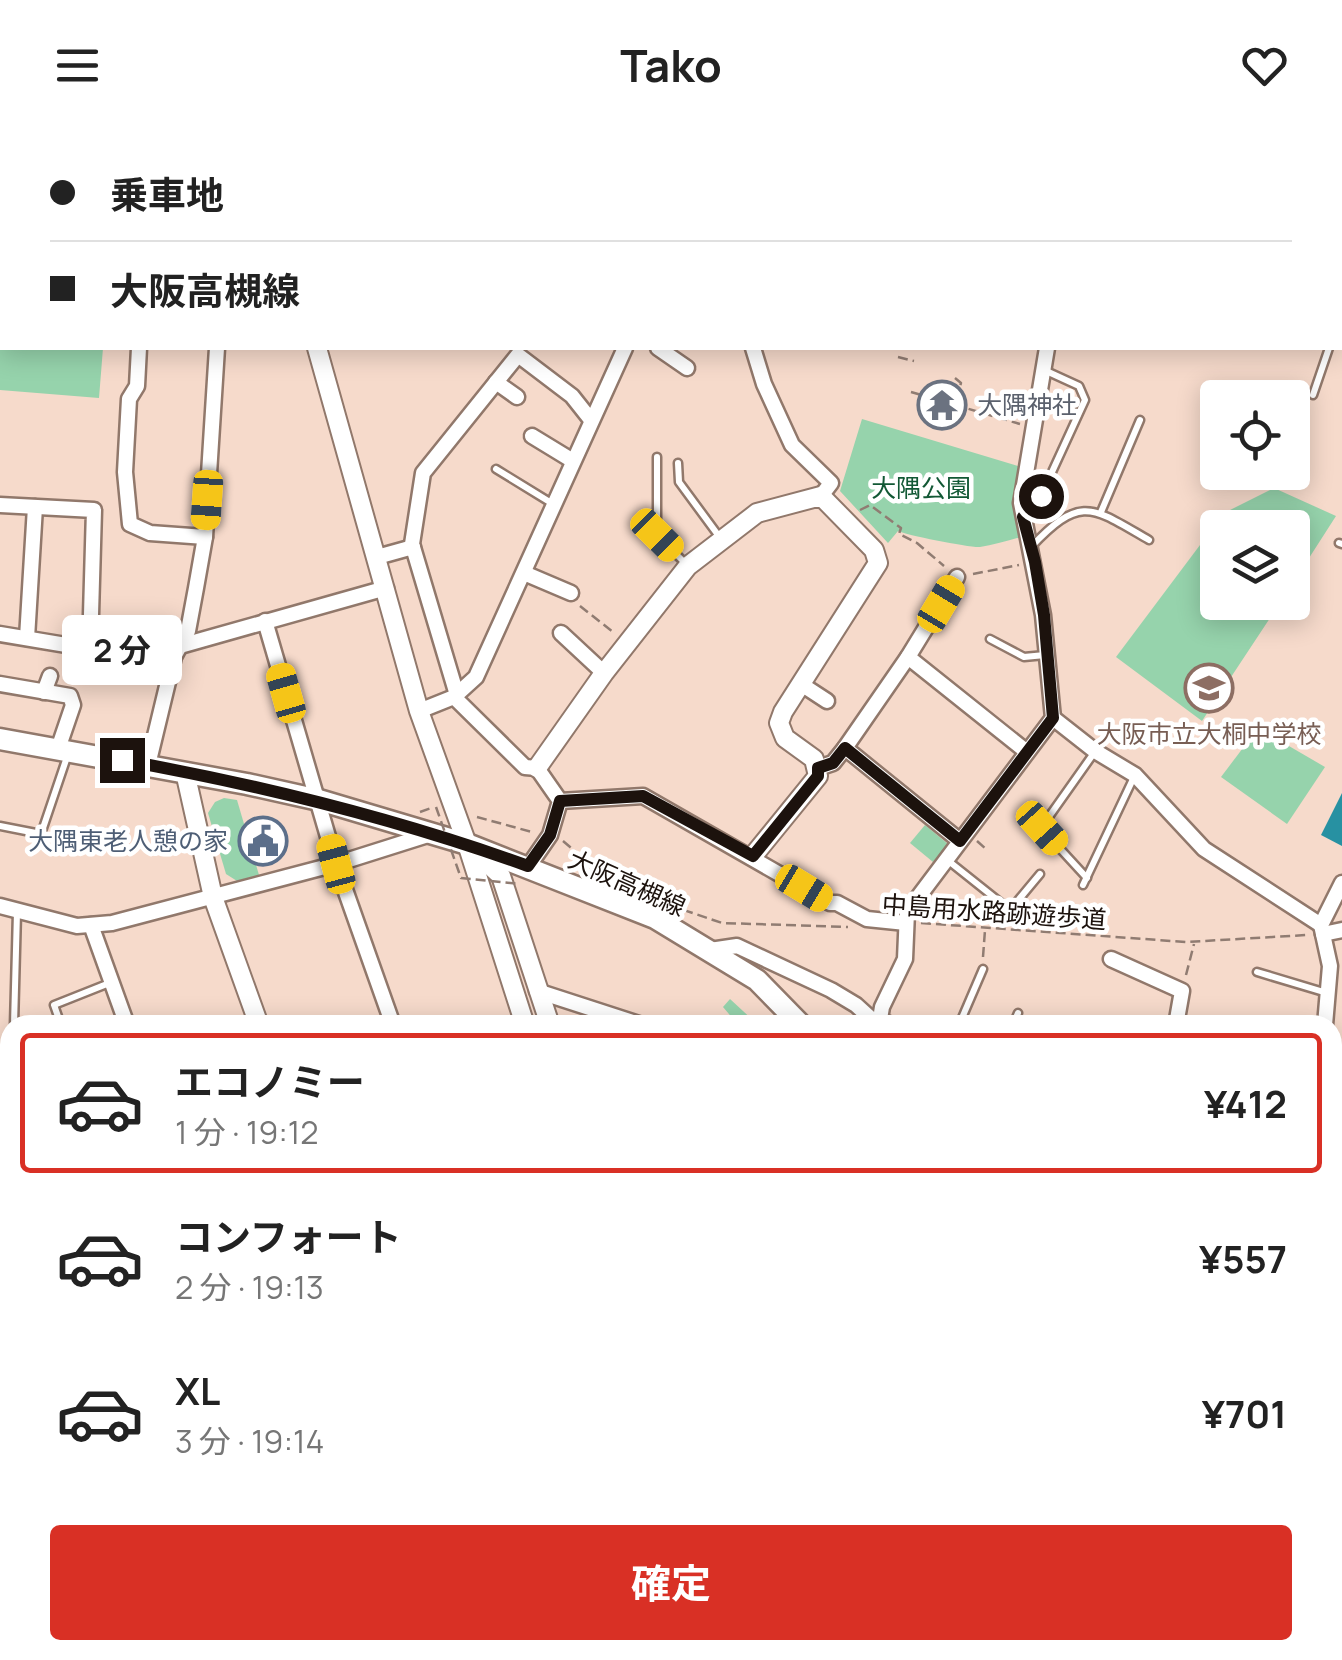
<!DOCTYPE html>
<html lang="ja">
<head>
<meta charset="utf-8">
<style>
	body { margin:0; font-family:Manrope,"Noto Sans JP",sans-serif; background:#f6f6f6; color:#222; height:100vh; display:flex; flex-direction:column; font-size:38px; white-space:nowrap }
	* { box-sizing:border-box; margin:0 }
	p { font-size:32px; color:#767676 }
	.icon { flex:none; width:55px; height:55px; fill:none; stroke:currentColor; stroke-width:2; stroke-linecap:round; stroke-linejoin:round }
	.map { position:relative; flex:1; overflow:hidden }
	.sheet { position:absolute; left:0px; top:885px; width:1342px; height:645px; display:flex; flex-direction:column; background:#fff; border-radius:30px 30px 0 0; box-shadow:0 5px 25px #0003 }
	.sheet>* { flex:none }
	.banner { position:absolute; left:0px; top:0px; width:1342px; height:220px; box-shadow:0 5px 25px #0003; display:grid; align-content:center; height:220px; padding:0 50px; background:#fff }
	.buttons { position:absolute; left:1200px; top:250px; display:grid; gap:20px }
	.buttons a { display:grid; place-items:center; width:110px; height:110px; border-radius:10px; background:#fff; box-shadow:0 5px 25px #0003; font-size:50px }
	.end { position:absolute; width:45px; height:45px; margin:-22px; border:12px solid #1c120d; background:#fff; box-shadow:0 0 0 5px #fff }
	.from { border-radius:50% }
	.bubble { position:absolute; height:70px; border-radius:10px; background:#fff; box-shadow:0 5px 25px #0003; font-size:32px; font-weight:700; line-height:70px; text-align:center }
	.car { position:absolute; width:30px; height:60px; margin:-30px -15px; border-radius:12px; box-shadow:0 0 8px 2px #0007; background:linear-gradient(#f5c518 24%,#345 0 40%,#f5c518 0 76%,#345 0 86%,#f5c518 0) }
	.banner b { display:flex; align-items:center; gap:35px; height:95px; font-size:38px }
	.banner b+b { border-top:2px solid #e0e0e0 }
	.banner i { width:25px; height:25px; background:#222 }
	ul { padding:18px 0 0; list-style:none }
	li { display:flex; align-items:center; gap:30px; height:140px; margin:0 20px 15px; padding:0 30px; border:5px solid transparent; border-radius:10px }
	li div { flex:1 }
	li b { display:block; font-size:38px }
	li em { font-style:normal; font-weight:700 }
	li.on { border-color:#d93025 }
	li>.icon { width:90px; height:90px; stroke-width:1.5 }
	.action { display:flex; gap:20px; margin-top:auto; padding:20px 50px }
	.action a { flex:1; height:115px; border-radius:10px; background:#d93025; color:#fff; font-size:40px; font-weight:700; line-height:115px; text-align:center }
	header { display:flex; justify-content:space-between; align-items:center; height:130px; padding:0 50px; background:#fff; font-size:45px; font-weight:700 }
	.map>svg:first-child { display:block }
</style>
</head>
<body>
<header><svg class="icon" aria-label="menu" viewBox="0 0 24 24"><path d="M4 6h16M4 12h16M4 18h16"/></svg>Tako<svg class="icon" aria-label="heart" viewBox="0 0 24 24"><path d="M12 20l-8-8c-3-5 5-10 8-4 3-6 11-1 8 4z"/></svg></header>
<div class="map">
<svg width="1342" height="1530" viewBox="0 0 1342 1530">
	<rect width="100%" height="100%" fill="#f6dacb"/>
	<g fill="#96d3ac">
		<polygon points="0,67 2,218 103,218 99,268 0,260"/>
		<path d="M862 289 1018 336 1015 369 1021 407C1007 411 993 415 980 417 971 418 906 405 898 401L888 413 840 361Z"/>
		<polygon points="1274,358 1336,386 1293,453 1292,398 1218,398 1218,472 1280,473 1202,591 1116,527 1224,383"/>
		<polygon points="1258,598 1325,637 1287,694 1221,647"/>
		<polygon points="224,668 237,670 259,745 237,751 226,744 208,683 215,672"/>
		<polygon points="925,695 948,714 933,732 910,713"/>
		<polygon points="730,869 756,893 760,890 765,895 729,895 734,890 723,877"/>
		<polygon points="1333,1330 1342,1337 1342,1433 1333,1427"/>
		<polygon points="0,1470 10,1476 10,1520 84,1520 83,1530 0,1530"/>
		<polygon points="138,1520 270,1520 269,1530 155,1530"/>
		<polygon points="339,1520 516,1520 519,1524 508,1530 343,1530"/>
	</g>
	<polygon fill="#2791a2" points="1342,663 1342,716 1321,705"/>
	<g fill="none" stroke-linecap="round" stroke-linejoin="round">
		<g stroke="#91786b" stroke-width="11">
			<g id="lane">
				<polyline points="1014,0 1017,2"/>
				<polyline points="849,2 850,0"/>
				<polyline points="1340,93 1342,90"/>
				<polyline points="1313,265 1329,218"/>
				<polyline points="657,327 657,405 687,435"/>
				<polyline points="678,333 679,352 721,409"/>
				<polyline points="496,339 553,374"/>
				<polyline points="1101,382 1140,290"/>
				<polyline points="1026,384 1041,366 1085,270 1079,256 1044,240"/>
				<polyline points="1339,413 1342,414"/>
				<path d="M1031 417C1081 364 1092 377 1149 410"/>
				<polyline points="990,509 1024,527 1045,525"/>
				<polyline points="0,696 41,704 67,627"/>
				<polyline points="946,729 1010,780 1040,744"/>
				<polyline points="1087,748 1041,698 1094,623"/>
				<polyline points="1083,755 1134,647"/>
				<polyline points="1257,842 1327,863"/>
				<polyline points="883,887 901,895"/>
				<polyline points="14,895 17,782"/>
				<polyline points="61,895 54,875 112,852"/>
				<polyline points="959,895 983,839"/>
				<polyline points="1013,895 1018,883"/>
				<polyline points="0,1193 10,1191"/>
				<polyline points="1308,1530 1311,1520"/>
			</g>
		</g>
		<g stroke="#91786b" stroke-width="19">
			<g id="street">
				<polyline points="1092,0 1094,2"/>
				<polyline points="665,2 666,0"/>
				<polyline points="770,2 772,2"/>
				<polyline points="1340,185 1342,186"/>
				<polyline points="139,218 137,256 129,269 125,342 130,394 150,403 205,407"/>
				<polyline points="658,218 687,238"/>
				<polyline points="753,218 764,254 792,315 831,353 821,366"/>
				<polyline points="496,252 517,267"/>
				<polyline points="532,306 573,331"/>
				<polyline points="0,375 94,380 90,519 0,504"/>
				<polyline points="377,427 413,417"/>
				<polyline points="524,443 571,463"/>
				<polyline points="265,491 336,734 393,895"/>
				<polyline points="561,503 604,543"/>
				<polyline points="27,508 35,377"/>
				<polyline points="180,516 386,458"/>
				<polyline points="908,527 1027,622"/>
				<polyline points="0,554 70,566 73,575 58,619"/>
				<polyline points="801,554 827,571"/>
				<polyline points="44,562 50,546"/>
				<polyline points="457,565 412,414 423,343 518,225 572,266 591,290"/>
				<polyline points="454,567 525,637 537,638 560,671 550,705 528,737"/>
				<polyline points="419,581 454,567 476,547 625,218"/>
				<polyline points="1053,588 1095,621 1135,645 1204,719 1321,795"/>
				<polyline points="845,618 960,711"/>
				<polyline points="148,635 174,527 188,501 196,458 205,407 217,218"/>
				<polyline points="818,638 833,633 845,618 908,527 957,447"/>
				<polyline points="560,671 643,666 830,773 837,773 867,789 906,793"/>
				<polyline points="0,776 77,796 112,793 336,734 431,704"/>
				<polyline points="91,795 127,895"/>
				<polyline points="1323,804 1342,800"/>
				<polyline points="710,820 737,816 831,860 856,875 878,895"/>
				<polyline points="1111,829 1182,861 1176,895"/>
				<polyline points="537,861 642,895"/>
				<polyline points="879,895 882,877 905,829 907,782 1053,588 1043,485 1021,373 1047,218"/>
				<polyline points="1325,895 1330,836 1321,795 1342,753"/>
				<polyline points="1332,1004 1342,1008"/>
				<polyline points="1342,1053 1335,1070 1342,1075"/>
				<polyline points="1332,1204 1342,1189"/>
				<polyline points="1332,1225 1342,1229"/>
				<polyline points="0,1256 10,1279"/>
				<polyline points="1332,1296 1339,1299 1333,1315 1342,1322"/>
				<polyline points="0,1430 10,1436"/>
				<polyline points="696,1520 702,1530"/>
				<polyline points="1047,1520 1053,1530"/>
				<polyline points="1095,1520 1101,1530"/>
				<polyline points="613,1530 628,1520"/>
				<polyline points="725,1530 741,1520"/>
				<polyline points="776,1530 792,1520"/>
			</g>
		</g>
		<g stroke="#91786b" stroke-width="22">
			<g id="secondary">
				<polyline points="255,0 256,2"/>
				<polyline points="317,218 419,581 467,714 525,895"/>
				<polyline points="537,638 604,543 688,436 757,383 821,366 874,420 878,433 783,582 779,593 785,608 814,629 818,646 753,726"/>
				<polyline points="185,642 213,767 259,895"/>
				<polyline points="471,718 501,746 550,895"/>
				<polyline points="0,1320 10,1314"/>
				<polyline points="591,1520 597,1530"/>
				<polyline points="894,1520 900,1530"/>
				<polyline points="911,1520 917,1530"/>
				<polyline points="278,1530 278,1520"/>
			</g>
		</g>
		<g stroke="#91786b" stroke-width="25">
			<g id="primary">
				<polyline points="0,609 247,654 319,670 467,714 655,788 757,850 801,895"/>
				<polyline points="1224,1520 1232,1530"/>
			</g>
		</g>
		<g stroke="#907c72" stroke-width="2.5" stroke-dasharray="10 5" stroke-linecap="butt">
			<polyline points="578,0 578,2"/>
			<polyline points="898,227 914,231"/>
			<polyline points="955,248 961,253 955,274"/>
			<polyline points="911,262 1020,294"/>
			<polyline points="919,279 922,267"/>
			<polyline points="860,380 870,375 901,398 899,404 917,413 944,436"/>
			<polyline points="973,444 1019,435"/>
			<polyline points="580,476 613,502"/>
			<polyline points="420,682 434,677"/>
			<polyline points="477,687 532,702"/>
			<polyline points="563,711 607,748"/>
			<polyline points="977,711 987,720"/>
			<polyline points="669,775 722,793 848,797"/>
			<polyline points="921,793 1186,812 1307,805"/>
			<polyline points="983,827 985,800"/>
			<polyline points="1186,845 1194,814"/>
		</g>
		<use href="#lane" stroke="#fff" stroke-width="6"/>
		<use href="#street" stroke="#fff" stroke-width="14"/>
		<use href="#secondary" stroke="#fff" stroke-width="18"/>
		<use href="#primary" stroke="#fff" stroke-width="20"/>
		<g stroke="#3a2e27" stroke-width="5" stroke-dasharray="12 12" stroke-linecap="butt">
			<polyline points="0,1465 10,1471"/>
			<polyline points="92,1520 109,1530"/>
			<polyline points="122,1520 139,1530"/>
		</g>
		<polyline stroke="#907c72" stroke-width="2.5" stroke-dasharray="10 5" stroke-linecap="butt" points="436,677 461,748 520,754"/>
	</g>
	<g fill="none" stroke-linecap="round" stroke-linejoin="round">
		<path stroke="#1c120d" stroke-width="12" d="M122 630C261 655 395 688 528 736L550 705 560 671 643 666 753 726 818 646V638L833 633 845 618 960 711 1053 588 1044 485 1035 432 1023 387 1041 366"/>
	</g>
	<defs>
		<g id="temple-ring" transform="scale(2.5)"><circle r="9.5" fill="#fff" stroke="#6b7280" stroke-width="1.5"/><path d="M0-6L5-2H3V0L6.5 2.5H4V6H1.5V3h-3V6H-4V2.5H-6.5L-3 0V-2H-5Z" fill="#6b7280"/></g>
		<g id="school-ring" transform="scale(2.5)"><circle r="9.5" fill="#fff" stroke="#8d6e63" stroke-width="1.5"/><path d="M0-5L7-2L0 1L-7-2ZM-4 1L0 2.5L4 1V4Q0 6-4 4Z" fill="#8d6e63"/></g>
		<g id="civic-ring" transform="scale(2.5)"><circle r="9.5" fill="#fff" stroke="#5c6f8a" stroke-width="1.5"/><path d="M-.6-6.5H3V-4.5H.6V-3L4-1V1h2V6H-6V1h2V-1L-.6-3ZM-1.2 2.5V6h2.4V2.5Z" fill="#5c6f8a"/></g>
	</defs>
	<g fill-rule="evenodd">
		<use href="#temple-ring" x="942" y="275"/>
		<use href="#school-ring" x="1209" y="558"/>
		<use href="#civic-ring" x="263" y="711"/>
	</g>
	<g text-anchor="middle" stroke-width="9" stroke-linejoin="round" paint-order="stroke">
		<g font-size="25" fill="#5b616d" stroke="#fff" text-anchor="start">
			<text x="977" y="284">大隅神社</text>
		</g>
		<g font-size="25" fill="#125835" stroke="#fff">
			<text x="921" y="367">大隅公園</text>
		</g>
		<g font-size="25" fill="#785e54" stroke="#fff">
			<text x="1209" y="613">大阪市立大桐中学校</text>
		</g>
		<g font-size="25" fill="#4e5e75" stroke="#fff" text-anchor="end">
			<text x="228" y="720">大隅東老人憩の家</text>
		</g>
		<g font-size="25" fill="#1c120d" stroke="#fff">
			<text transform="translate(627 753) rotate(24)" y="9">大阪高槻線</text>
			<text transform="translate(994 782) rotate(4)" y="9">中島用水路跡遊歩道</text>
		</g>
	</g>
</svg>
<div class="buttons">
<a><svg class="icon" aria-label="locate" viewBox="0 0 24 24"><circle cx="12" cy="12" r="6"/><path d="M12 2v4M12 18v4M2 12h4M18 12h4"/></svg></a>
<a><svg class="icon" aria-label="layers" viewBox="0 0 24 24"><path d="M12 4l9 5-9 5-9-5zM3 14l9 5 9-5"/></svg></a>
</div>
<i class="end from" style="left:1041px;top:366px"></i>
<i class="end" style="left:122px;top:630px"></i>
<div class="bubble" style="left:62px;top:485px;width:120px">2 分</div>
<i class="car" style="left:207px;top:370px;rotate:184deg"></i>
<i class="car" style="left:657px;top:405px;rotate:135deg"></i>
<i class="car" style="left:941px;top:474px;rotate:31deg"></i>
<i class="car" style="left:286px;top:563px;rotate:344deg"></i>
<i class="car" style="left:1042px;top:698px;rotate:138deg"></i>
<i class="car" style="left:336px;top:734px;rotate:345deg"></i>
<i class="car" style="left:804px;top:758px;rotate:121deg"></i>
<div class="banner">
<b><i class="from"></i>乗車地</b>
<b><i></i>大阪高槻線</b>
</div>
<section class="sheet">
<ul>
<li class="on"><svg class="icon" aria-label="car" viewBox="0 0 24 24"><path d="M5 17H2v-5l4-1 3-4h7l3 4 3 1v5h-3M9 17h6M6 11h13"/><circle cx="7" cy="17" r="2"/><circle cx="17" cy="17" r="2"/></svg><div><b>エコノミー</b><p>1 分 · 19:12</p></div><em>¥412</em></li>
<li><svg class="icon" aria-label="car" viewBox="0 0 24 24"><path d="M5 17H2v-5l4-1 3-4h7l3 4 3 1v5h-3M9 17h6M6 11h13"/><circle cx="7" cy="17" r="2"/><circle cx="17" cy="17" r="2"/></svg><div><b>コンフォート</b><p>2 分 · 19:13</p></div><em>¥557</em></li>
<li><svg class="icon" aria-label="car" viewBox="0 0 24 24"><path d="M5 17H2v-5l4-1 3-4h7l3 4 3 1v5h-3M9 17h6M6 11h13"/><circle cx="7" cy="17" r="2"/><circle cx="17" cy="17" r="2"/></svg><div><b>XL</b><p>3 分 · 19:14</p></div><em>¥701</em></li>
</ul>
<div class="action"><a>確定</a></div>
</section>
</div>
</body>
</html>
